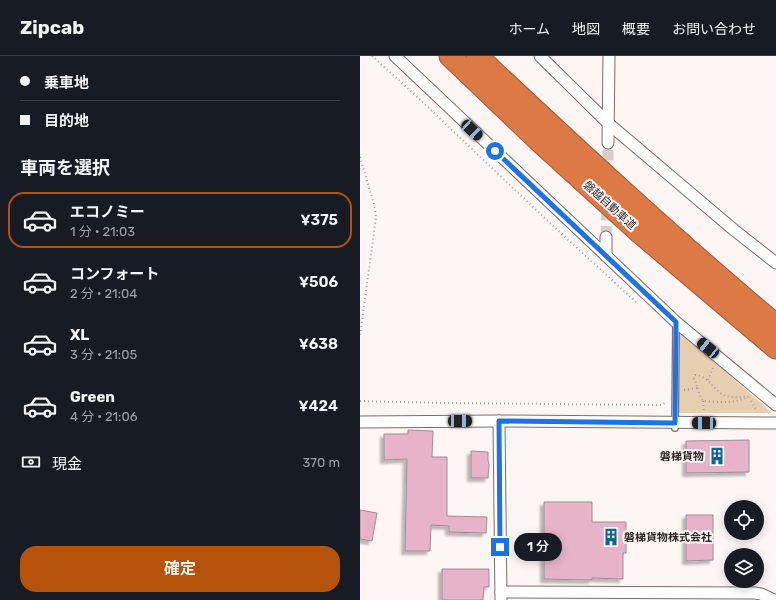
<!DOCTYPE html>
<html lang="ja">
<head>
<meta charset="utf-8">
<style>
	body { margin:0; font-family:Rubik,"Noto Sans JP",sans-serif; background:#20242c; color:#f1f3f6; height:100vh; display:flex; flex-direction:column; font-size:15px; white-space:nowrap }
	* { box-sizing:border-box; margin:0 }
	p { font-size:13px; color:#9ea1a6 }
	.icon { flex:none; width:22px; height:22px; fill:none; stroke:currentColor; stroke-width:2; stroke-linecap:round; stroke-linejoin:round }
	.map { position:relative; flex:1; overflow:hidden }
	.drawer { display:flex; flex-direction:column; background:#171b24; width:360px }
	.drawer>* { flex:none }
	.hud { display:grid; align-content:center; height:88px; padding:0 20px; background:#171b24 }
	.fabs { position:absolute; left:364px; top:444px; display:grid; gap:8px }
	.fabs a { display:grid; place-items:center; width:40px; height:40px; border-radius:50%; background:#171b24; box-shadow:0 2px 10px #0003; font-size:20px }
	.end { position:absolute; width:18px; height:18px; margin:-9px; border:5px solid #1a73e8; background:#fff; box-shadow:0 0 0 2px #fff }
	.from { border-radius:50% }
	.bubble { position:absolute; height:28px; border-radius:14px; background:#171b24; box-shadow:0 2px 10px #0003; font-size:13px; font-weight:600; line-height:28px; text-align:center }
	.car { position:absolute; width:12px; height:24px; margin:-12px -6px; border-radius:5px; box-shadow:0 0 3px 1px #0007; background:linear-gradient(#222 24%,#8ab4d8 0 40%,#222 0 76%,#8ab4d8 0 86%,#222 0) }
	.hud b { display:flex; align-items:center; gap:14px; height:38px; font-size:15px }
	.hud b+b { border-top:1px solid #363941 }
	.hud i { width:10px; height:10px; background:#f1f3f6 }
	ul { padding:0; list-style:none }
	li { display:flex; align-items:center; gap:12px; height:56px; margin:0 8px 6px; padding:0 12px; border:2px solid transparent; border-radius:16px }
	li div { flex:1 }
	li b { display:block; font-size:15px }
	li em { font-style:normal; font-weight:600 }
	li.current { border-color:#b45309 }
	li>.icon { width:36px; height:36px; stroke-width:1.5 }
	h2 { padding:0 20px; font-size:18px; line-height:48px }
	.pay { display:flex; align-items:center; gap:10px; height:44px; padding:0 20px; font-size:15px }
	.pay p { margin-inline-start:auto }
	.primary-button { display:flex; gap:8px; margin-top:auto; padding:8px 20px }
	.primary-button a { flex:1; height:46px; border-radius:16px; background:#b45309; color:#fff; font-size:16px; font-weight:600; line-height:46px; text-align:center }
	header { display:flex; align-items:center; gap:24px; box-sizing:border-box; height:56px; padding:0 20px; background:#171b24; border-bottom:1px solid #363941 }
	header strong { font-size:19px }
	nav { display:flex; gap:22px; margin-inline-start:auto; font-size:14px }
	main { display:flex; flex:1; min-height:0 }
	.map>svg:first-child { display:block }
</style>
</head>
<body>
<header>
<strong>Zipcab</strong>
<nav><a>ホーム</a><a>地図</a><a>概要</a><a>お問い合わせ</a></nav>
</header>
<main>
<section class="drawer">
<div class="hud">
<b><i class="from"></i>乗車地</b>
<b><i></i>目的地</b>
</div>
<h2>車両を選択</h2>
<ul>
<li class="current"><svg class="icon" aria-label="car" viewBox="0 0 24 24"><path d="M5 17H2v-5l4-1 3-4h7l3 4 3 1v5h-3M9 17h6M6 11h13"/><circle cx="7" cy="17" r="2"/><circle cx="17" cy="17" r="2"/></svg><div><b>エコノミー</b><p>1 分 · 21:03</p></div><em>¥375</em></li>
<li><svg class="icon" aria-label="car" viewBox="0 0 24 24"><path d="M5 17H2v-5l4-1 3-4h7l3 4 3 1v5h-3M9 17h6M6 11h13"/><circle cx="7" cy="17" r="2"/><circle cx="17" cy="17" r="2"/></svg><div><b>コンフォート</b><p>2 分 · 21:04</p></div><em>¥506</em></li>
<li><svg class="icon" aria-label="car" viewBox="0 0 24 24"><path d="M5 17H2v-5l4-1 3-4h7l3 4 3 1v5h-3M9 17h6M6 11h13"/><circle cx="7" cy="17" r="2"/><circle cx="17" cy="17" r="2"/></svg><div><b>XL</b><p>3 分 · 21:05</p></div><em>¥638</em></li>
<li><svg class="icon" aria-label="car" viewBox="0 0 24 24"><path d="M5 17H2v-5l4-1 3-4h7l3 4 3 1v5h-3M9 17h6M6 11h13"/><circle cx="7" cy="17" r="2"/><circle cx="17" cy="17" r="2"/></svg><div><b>Green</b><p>4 分 · 21:06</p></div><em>¥424</em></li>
</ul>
<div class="pay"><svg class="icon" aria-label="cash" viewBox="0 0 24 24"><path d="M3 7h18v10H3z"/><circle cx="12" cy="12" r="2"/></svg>現金<p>370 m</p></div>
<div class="primary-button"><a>確定</a></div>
</section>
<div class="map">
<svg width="416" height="544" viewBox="0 0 416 544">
	<defs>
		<filter id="shadow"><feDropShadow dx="-3.5" dy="3.5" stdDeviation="1" flood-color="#0004"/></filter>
	</defs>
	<rect width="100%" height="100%" fill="#fef6f5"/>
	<polygon fill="#e6cfb1" points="319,274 412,357 319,357"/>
	<g fill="#e7b3c9" stroke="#9d8d93" filter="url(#shadow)">
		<polygon points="48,374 73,375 72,401 87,401 87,460 127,461 126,477 89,476 89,470 71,469 70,495 45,495 47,403 24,404 24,378 48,378"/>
		<polygon points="389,384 389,416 326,417 326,385"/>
		<polygon points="111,395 128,396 128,404 129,409 128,422 111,422"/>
		<polygon points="184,446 232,446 232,466 266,466 266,497 263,497 263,523 232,522 232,524 184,523"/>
		<polygon points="0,454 17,457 12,485 0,483"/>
		<polygon points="326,459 353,459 353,504 326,505"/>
		<polygon points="82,513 129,513 129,531 124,531 123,544 82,544"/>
	</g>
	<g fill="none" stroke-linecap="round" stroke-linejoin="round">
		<g stroke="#d4cdcc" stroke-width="11" stroke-dasharray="11 5.5" stroke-linecap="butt">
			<polyline points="248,121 248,87"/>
			<polyline points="246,181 247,146"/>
		</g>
		<g stroke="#7d6c6b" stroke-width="8">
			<polyline id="service" points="315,372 316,267"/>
		</g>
		<g stroke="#7d6c6b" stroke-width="13">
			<g id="minor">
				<polyline points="35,0 316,266 416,349"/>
				<polyline points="180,0 249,68 374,174 416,207"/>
				<polyline points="248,87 249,0"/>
				<polyline points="246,200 246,181"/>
				<polyline points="139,365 141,544"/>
				<polyline points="0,366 139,365 416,367"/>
				<polyline points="141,536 395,537 401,538 414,544"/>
			</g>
		</g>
		<g stroke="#a05c3a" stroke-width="23">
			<g id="motorway">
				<polyline points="90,0 179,85 279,176 416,292"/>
				<path d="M117 0C215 92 313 183 416 269"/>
			</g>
		</g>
		<g stroke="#a59e9d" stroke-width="2" stroke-dasharray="1 3" stroke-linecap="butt">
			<polyline points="12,0 54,38 192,169 277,247"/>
			<polyline points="0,101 15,152 16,161 0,280"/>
			<polyline points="348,324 353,312"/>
			<path d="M338 332 339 338 343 345C359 346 373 348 387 341"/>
			<path d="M324 334 338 332 334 322 335 319C350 320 353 335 366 340 373 342 382 341 389 341"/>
			<polyline points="0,345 84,347 302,349 306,346"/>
			<polyline points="343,345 344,356"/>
			<polyline points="391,345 397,355"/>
		</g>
		<use href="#service" stroke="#fff" stroke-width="5.5"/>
		<use href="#minor" stroke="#fff" stroke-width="11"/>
		<use href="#motorway" stroke="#dd7944" stroke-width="21"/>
	</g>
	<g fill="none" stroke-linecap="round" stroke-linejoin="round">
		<polyline stroke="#1a73e8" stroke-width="5" points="135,95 316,266 315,367 139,365 140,491"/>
	</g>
	<defs>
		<g id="building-bare" transform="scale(1.38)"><path d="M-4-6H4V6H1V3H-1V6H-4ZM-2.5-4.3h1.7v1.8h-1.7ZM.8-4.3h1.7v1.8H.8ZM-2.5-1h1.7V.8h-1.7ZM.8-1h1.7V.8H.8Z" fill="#0d6595" stroke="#fef6f5" stroke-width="2.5" paint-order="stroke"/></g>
	</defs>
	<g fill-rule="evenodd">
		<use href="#building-bare" x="357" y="400"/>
		<use href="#building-bare" x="251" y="481"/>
	</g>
	<g text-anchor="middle" stroke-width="4" stroke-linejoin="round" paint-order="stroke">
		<g font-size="11" fill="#2e2727" stroke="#fef6f5">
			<text transform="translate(250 149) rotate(42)" y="4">磐越自動車道</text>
		</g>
		<g font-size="11" font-weight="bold" fill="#2e2727" stroke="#fef6f5" text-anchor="end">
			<text x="344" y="404">磐梯貨物</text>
			<text x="264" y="485" text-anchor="start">磐梯貨物株式会社</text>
		</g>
	</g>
</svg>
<div class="fabs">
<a><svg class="icon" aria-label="locate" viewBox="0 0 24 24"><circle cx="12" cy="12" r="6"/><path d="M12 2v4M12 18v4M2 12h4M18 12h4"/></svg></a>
<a><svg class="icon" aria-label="layers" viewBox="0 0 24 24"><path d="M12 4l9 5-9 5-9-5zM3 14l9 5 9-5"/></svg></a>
</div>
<i class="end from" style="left:135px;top:95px"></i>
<i class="end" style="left:140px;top:491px"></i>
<div class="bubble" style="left:154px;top:477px;width:48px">1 分</div>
<i class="car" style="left:112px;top:74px;rotate:133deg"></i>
<i class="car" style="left:348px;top:292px;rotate:309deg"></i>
<i class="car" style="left:100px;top:365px;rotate:90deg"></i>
<i class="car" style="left:344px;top:367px;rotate:270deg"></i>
</div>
</main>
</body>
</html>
